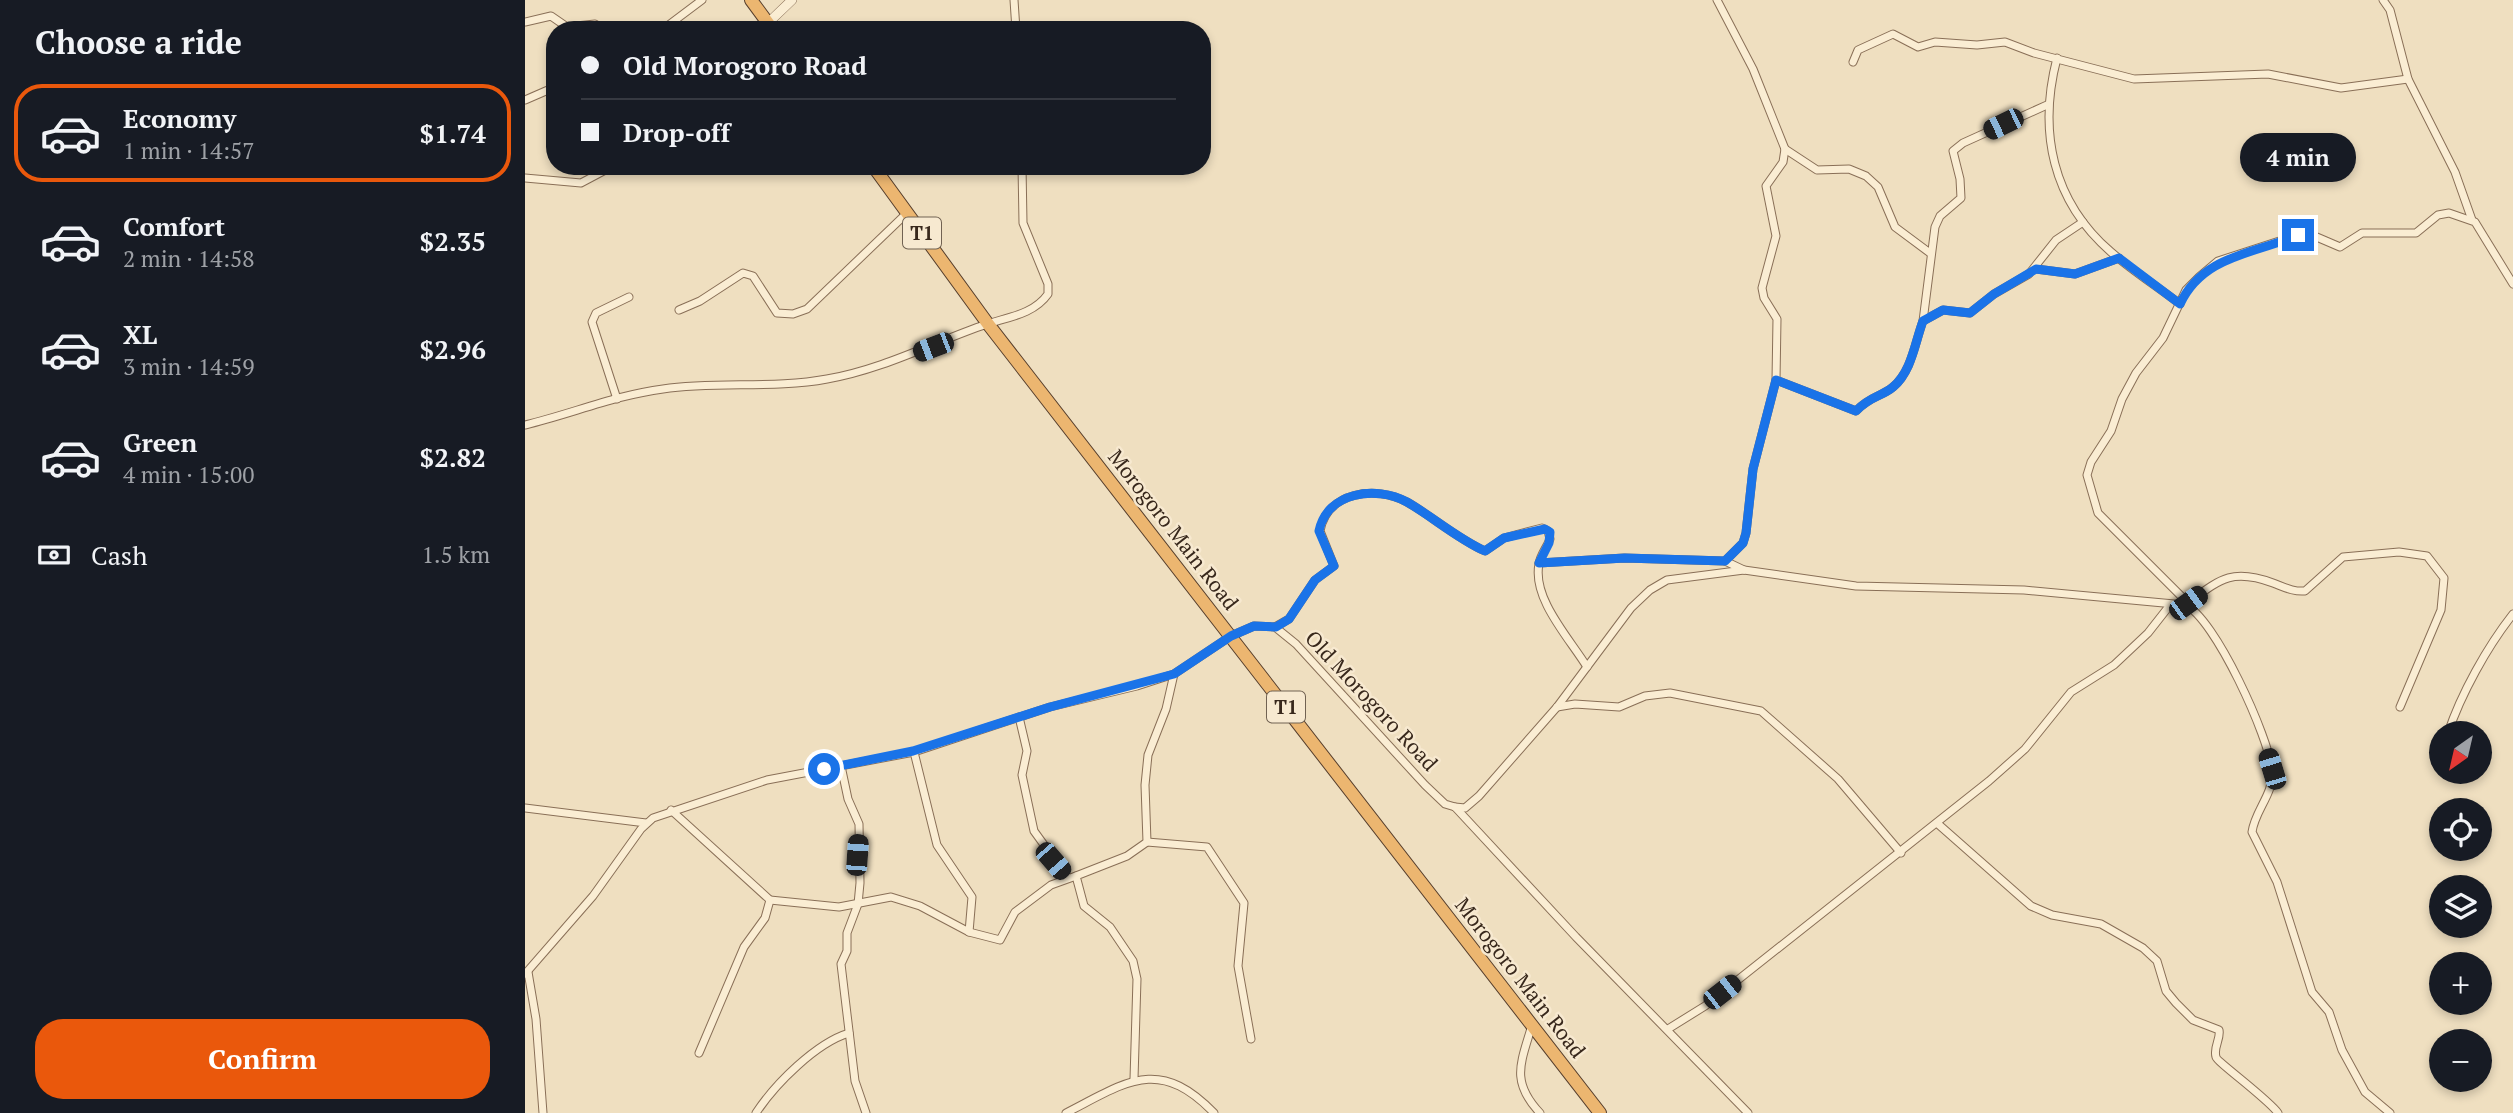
<!DOCTYPE html>
<html lang="en">
<head>
<meta charset="utf-8">
<style>
	body { margin:0; font-family:"PT Serif",serif; background:#20242c; color:#f1f3f6; height:100vh; display:flex; flex-direction:column; font-size:26px; white-space:nowrap }
	* { box-sizing:border-box; margin:0 }
	p { font-size:23px; color:#9ea1a6 }
	.icon { flex:none; width:38px; height:38px; fill:none; stroke:currentColor; stroke-width:2; stroke-linecap:round; stroke-linejoin:round }
	.map { position:relative; flex:1; overflow:hidden }
	.drawer { display:flex; flex-direction:column; background:#171b24; width:525px }
	.drawer>* { flex:none }
	.banner { position:absolute; left:21px; top:21px; width:665px; height:154px; border-radius:28px; box-shadow:0 4px 10px #0003; display:grid; align-content:center; height:154px; padding:0 35px; background:#171b24 }
	.needle { width:46px; rotate:214deg }
	.controls { position:absolute; left:1904px; top:721px; display:grid; gap:14px }
	.controls a { display:grid; place-items:center; width:63px; height:63px; border-radius:50%; background:#171b24; box-shadow:0 4px 10px #0003; font-size:35px }
	.end { position:absolute; width:32px; height:32px; margin:-16px; border:9px solid #1a73e8; background:#fff; box-shadow:0 0 0 4px #fff }
	.from { border-radius:50% }
	.bubble { position:absolute; height:49px; border-radius:24px; background:#171b24; box-shadow:0 4px 10px #0003; font-size:23px; font-weight:700; line-height:49px; text-align:center }
	.car { position:absolute; width:21px; height:42px; margin:-21px -10px; border-radius:9px; box-shadow:0 0 5px 2px #0007; background:linear-gradient(#222 24%,#8ab4d8 0 40%,#222 0 76%,#8ab4d8 0 86%,#222 0) }
	.banner b { display:flex; align-items:center; gap:24px; height:66px; font-size:26px }
	.banner b+b { border-top:2px solid #363941 }
	.banner i { width:18px; height:18px; background:#f1f3f6 }
	ul { padding:0; list-style:none }
	li { display:flex; align-items:center; gap:21px; height:98px; margin:0 14px 10px; padding:0 21px; border:4px solid transparent; border-radius:28px }
	li div { flex:1 }
	li b { display:block; font-size:26px }
	li em { font-style:normal; font-weight:700 }
	li.on { border-color:#ea580c }
	li>.icon { width:63px; height:63px; stroke-width:1.5 }
	h2 { padding:0 35px; font-size:32px; line-height:84px }
	.pay { display:flex; align-items:center; gap:18px; height:77px; padding:0 35px; font-size:26px }
	.pay p { margin-inline-start:auto }
	.button { display:flex; gap:14px; margin-top:auto; padding:14px 35px }
	.button a { flex:1; height:80px; border-radius:28px; background:#ea580c; color:#fff; font-size:28px; font-weight:700; line-height:80px; text-align:center }
	main { display:flex; flex:1; min-height:0 }
	.map>svg:first-child { display:block }
</style>
</head>
<body>
<main>
<section class="drawer">
<h2>Choose a ride</h2>
<ul>
<li class="on"><svg class="icon" aria-label="car" viewBox="0 0 24 24"><path d="M5 17H2v-5l4-1 3-4h7l3 4 3 1v5h-3M9 17h6M6 11h13"/><circle cx="7" cy="17" r="2"/><circle cx="17" cy="17" r="2"/></svg><div><b>Economy</b><p>1 min · 14:57</p></div><em>$1.74</em></li>
<li><svg class="icon" aria-label="car" viewBox="0 0 24 24"><path d="M5 17H2v-5l4-1 3-4h7l3 4 3 1v5h-3M9 17h6M6 11h13"/><circle cx="7" cy="17" r="2"/><circle cx="17" cy="17" r="2"/></svg><div><b>Comfort</b><p>2 min · 14:58</p></div><em>$2.35</em></li>
<li><svg class="icon" aria-label="car" viewBox="0 0 24 24"><path d="M5 17H2v-5l4-1 3-4h7l3 4 3 1v5h-3M9 17h6M6 11h13"/><circle cx="7" cy="17" r="2"/><circle cx="17" cy="17" r="2"/></svg><div><b>XL</b><p>3 min · 14:59</p></div><em>$2.96</em></li>
<li><svg class="icon" aria-label="car" viewBox="0 0 24 24"><path d="M5 17H2v-5l4-1 3-4h7l3 4 3 1v5h-3M9 17h6M6 11h13"/><circle cx="7" cy="17" r="2"/><circle cx="17" cy="17" r="2"/></svg><div><b>Green</b><p>4 min · 15:00</p></div><em>$2.82</em></li>
</ul>
<div class="pay"><svg class="icon" aria-label="cash" viewBox="0 0 24 24"><path d="M3 7h18v10H3z"/><circle cx="12" cy="12" r="2"/></svg>Cash<p>1.5 km</p></div>
<div class="button"><a>Confirm</a></div>
</section>
<div class="map">
<svg width="1988" height="1113" viewBox="0 0 1988 1113">
	<rect width="100%" height="100%" fill="#efdfc0"/>
	<g fill="none" stroke-linecap="round" stroke-linejoin="round">
		<g stroke="#896f57" stroke-width="9">
			<g id="minor">
				<polyline points="489,0 491,30"/>
				<polyline points="1192,0 1228,69 1260,149 1258,162 1241,186 1251,236 1237,288 1239,298 1252,319 1251,380 1228,469 1221,533 1218,543 1200,561"/>
				<polyline points="1858,0 1865,10 1883,79 1930,172 1947,220"/>
				<polyline points="0,22 26,16 42,27 70,24 79,30"/>
				<polyline points="137,30 177,0"/>
				<path d="M1532 58C1513 131 1527 201 1586 252 1608 271 1633 287 1655 304"/>
				<polyline points="1328,62 1333,50 1368,34 1393,47 1410,42 1452,45 1480,42 1509,53 1609,79 1743,74 1816,88 1883,79"/>
				<polyline points="0,100 30,87"/>
				<polyline points="1260,149 1292,170 1324,169 1341,176 1353,187 1370,227 1405,253"/>
				<polyline points="0,178 56,183 88,166"/>
				<polyline points="1511,269 1550,274 1594,258"/>
				<polyline points="154,310 175,301 218,273 228,276 252,313 268,314 282,309 382,213"/>
				<polyline points="1398,321 1410,227 1415,216 1436,198 1435,179 1428,151 1438,143 1522,105"/>
				<path d="M1251 380 1331 411C1345 396 1356 397 1368 387 1387 371 1390 342 1398 321L1418 310 1445 313 1469 294 1504 274 1531 240 1558 222"/>
				<polyline points="92,399 67,322 71,313 104,297"/>
				<path d="M0 425C46 414 91 395 138 389 192 381 249 389 302 379 359 369 409 342 462 324 484 317 509 314 523 294V284L498 223 497 166"/>
				<polyline points="1014,563 1099,558 1200,561 1219,570"/>
				<path d="M1663 603C1695 579 1707 568 1748 583 1759 587 1768 592 1780 591L1818 557 1874 552 1902 556 1919 578 1916 610 1875 707"/>
				<polyline points="1666,606 1573,513 1562,475 1566,462 1586,431 1597,399 1611,373 1638,338 1661,290 1674,277 1693,261 1773,235 1787,235 1815,247 1837,233 1891,233 1913,215 1924,213 1950,222 1988,284"/>
				<path d="M750 627 764 619 790 580 809 566 795 531C802 492 850 485 882 502 908 517 933 539 960 551L979 538 1017 528 1023 531 1025 539C1022 547 1015 555 1014 564 1007 599 1045 639 1062 667"/>
				<polyline points="1032,707 1050,704 1094,707 1120,696 1145,693 1236,711 1313,779 1376,853"/>
				<polyline points="494,717 502,751 497,775 509,831 543,878"/>
				<path d="M1923 733C1936 694 1962 647 1988 614"/>
				<polyline points="389,752 412,845 447,897 444,932"/>
				<polyline points="316,766 323,799 334,824 335,883 333,904 322,933 322,951 316,964 330,1081 341,1113"/>
				<path d="M930 807 940 808 954 796 1032 707 1106 608 1125 590 1142 580 1219 570 1331 586 1499 590 1660 605C1689 616 1745 739 1747 771 1749 794 1730 810 1727 832L1752 882 1787 992 1804 1012 1817 1050 1840 1092 1865 1113"/>
				<polyline points="0,808 121,823"/>
				<polyline points="146,810 245,900 240,918 219,947 174,1053"/>
				<path d="M1413 824 1506 906 1527 915 1576 924 1618 948 1632 961 1641 991 1651 1003 1668 1020 1694 1030C1696 1039 1688 1047 1691 1057 1692 1062 1743 1099 1753 1113"/>
				<polyline points="622,842 682,847 719,903 713,966 726,1039"/>
				<polyline points="245,900 314,907 366,897 395,906 444,932 475,940 490,912 526,885 551,876"/>
				<polyline points="3,972 11,1019 18,1113"/>
				<polyline points="0,974 68,896 116,829 128,818 242,780 389,752 525,707 612,686 649,674 706,636 729,626 750,627 771,644 900,785 920,804 930,807 1051,937 1223,1113"/>
				<path d="M1007 1025C996 1063 985 1081 1015 1113"/>
				<polyline points="1143,1029 1180,1006 1464,781 1500,749 1546,692 1589,665 1623,633 1645,605"/>
				<polyline points="609,1079 612,979 608,961 585,927 559,906 551,876 602,856 622,842 620,785 623,755 641,709 649,674"/>
				<path d="M231 1113C250 1084 291 1043 324 1033"/>
				<path d="M541 1113C600 1083 633 1055 689 1113"/>
			</g>
		</g>
		<g stroke="#896f57" stroke-width="10">
			<polyline id="tertiary" points="243,23 267,0"/>
		</g>
		<g stroke="#563e2c" stroke-width="14">
			<g id="trunk">
				<polyline points="226,0 248,30"/>
				<polyline points="348,166 463,324 1075,1113"/>
			</g>
		</g>
		<use href="#minor" stroke="#faedd3" stroke-width="7"/>
		<use href="#tertiary" stroke="#faedd3" stroke-width="9"/>
		<use href="#trunk" stroke="#ecb670" stroke-width="12"/>
	</g>
	<g fill="none" stroke-linecap="round" stroke-linejoin="round">
		<path stroke="#1a73e8" stroke-width="9" d="M299 769 388 751 525 707 649 674 706 636 729 626 751 627 764 619 790 580 809 566 794 531C802 492 851 485 882 502 908 517 933 539 960 551L979 538 1020 529 1025 532 1024 543 1014 563 1100 558 1200 561 1218 543 1221 533 1228 469 1251 380 1331 411C1345 396 1356 397 1368 387 1387 371 1390 342 1398 321L1418 310 1445 313 1469 294 1511 269 1550 274 1594 258 1655 304C1678 255 1729 254 1773 235"/>
	</g>
	<g text-anchor="middle" stroke-width="5" stroke-linejoin="round" paint-order="stroke">
		<g fill="#f7e9d0" stroke="#716252" stroke-width="2">
			<rect x="378" y="217.5" width="38" height="31" rx="5"/>
			<rect x="742" y="691.5" width="38" height="31" rx="5"/>
		</g>
		<g font-size="19" font-weight="bold" fill="#38281c">
			<text x="397" y="240">T1</text>
			<text x="761" y="714">T1</text>
		</g>
		<g font-size="21" fill="#38281c" stroke="#f7e9d0">
			<text transform="translate(648 530) rotate(52)" y="7">Morogoro Main Road</text>
			<text transform="translate(846 701) rotate(47)" y="7">Old Morogoro Road</text>
			<text transform="translate(995 978) rotate(52)" y="7">Morogoro Main Road</text>
		</g>
	</g>
</svg>
<div class="controls">
<a><svg class="needle" viewBox="-14 -14 28 28"><path d="M0-13l5 13h-10z" fill="#e53935"/><path d="M0 13l5-13h-10z" fill="#9ea1a6"/></svg></a>
<a><svg class="icon" aria-label="locate" viewBox="0 0 24 24"><circle cx="12" cy="12" r="6"/><path d="M12 2v4M12 18v4M2 12h4M18 12h4"/></svg></a>
<a><svg class="icon" aria-label="layers" viewBox="0 0 24 24"><path d="M12 4l9 5-9 5-9-5zM3 14l9 5 9-5"/></svg></a>
<a>+</a>
<a>−</a>
</div>
<i class="end from" style="left:299px;top:769px"></i>
<i class="end" style="left:1773px;top:235px"></i>
<div class="bubble" style="left:1715px;top:133px;width:116px">4 min</div>
<i class="car" style="left:1478px;top:124px;rotate:244deg"></i>
<i class="car" style="left:408px;top:347px;rotate:249deg"></i>
<i class="car" style="left:1663px;top:603px;rotate:54deg"></i>
<i class="car" style="left:1747px;top:769px;rotate:343deg"></i>
<i class="car" style="left:332px;top:855px;rotate:4deg"></i>
<i class="car" style="left:528px;top:861px;rotate:139deg"></i>
<i class="car" style="left:1197px;top:992px;rotate:52deg"></i>
<div class="banner">
<b><i class="from"></i>Old Morogoro Road</b>
<b><i></i>Drop-off</b>
</div>
</div>
</main>
</body>
</html>
